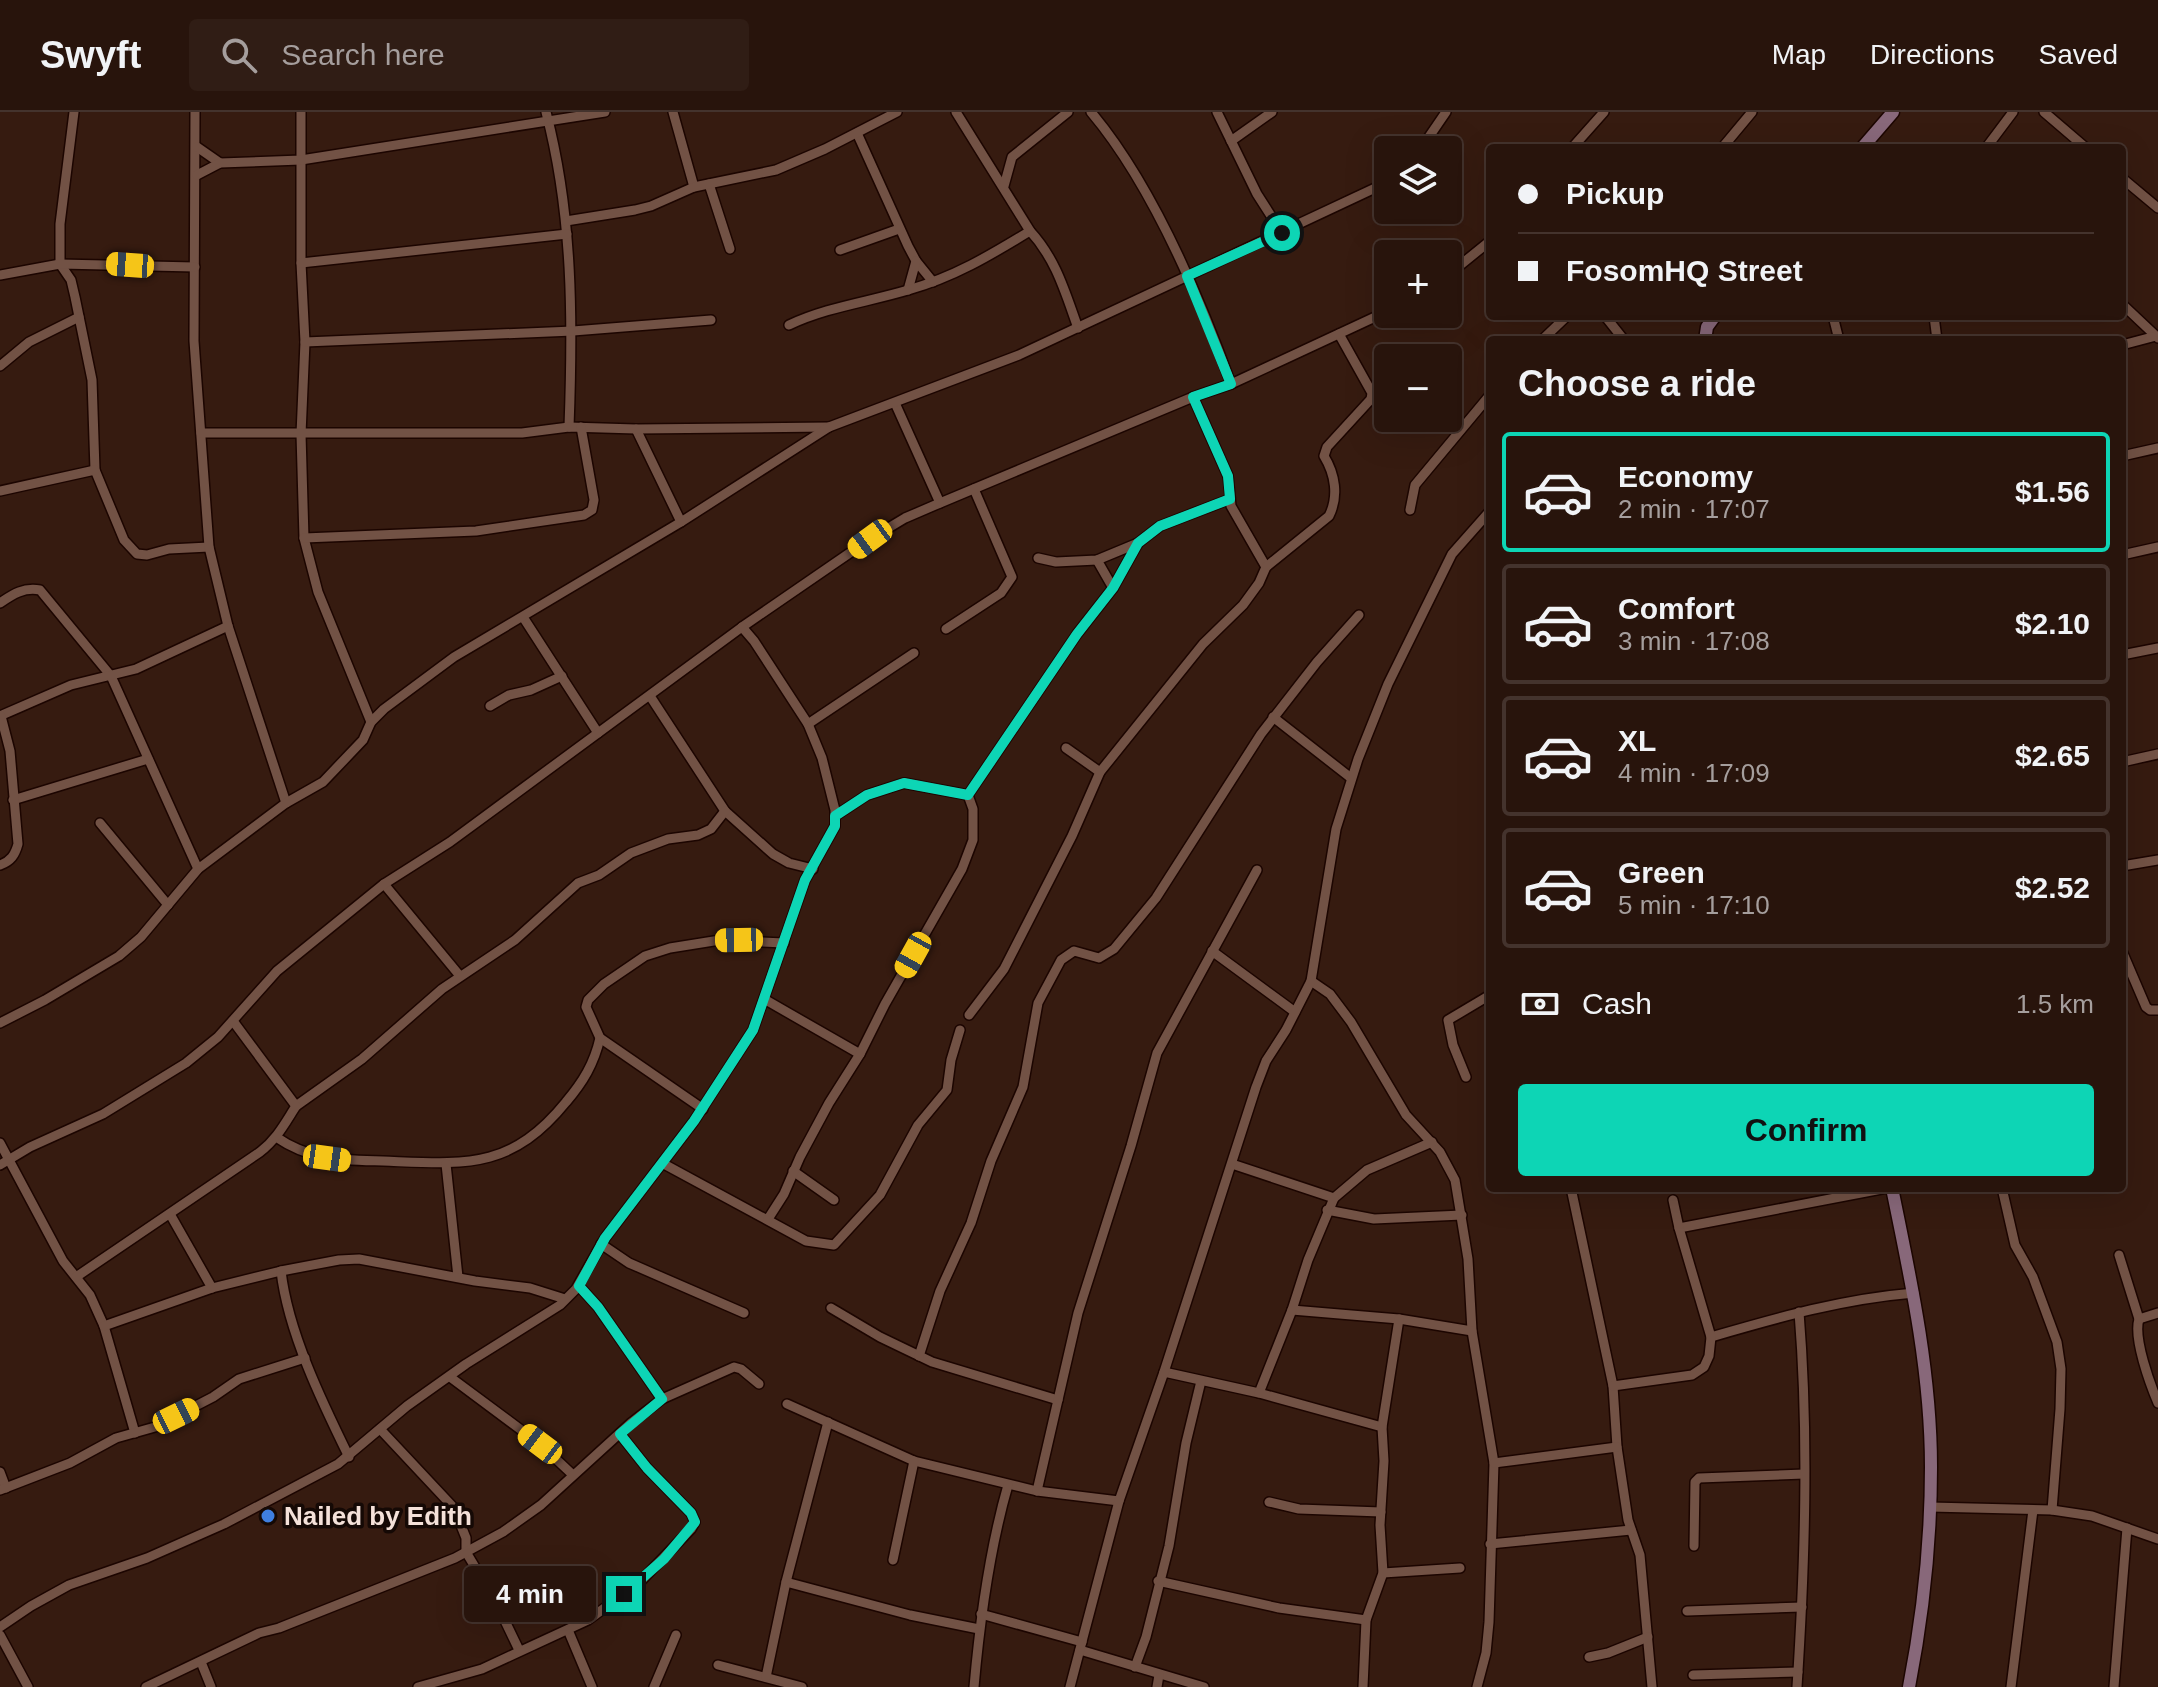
<!DOCTYPE html>
<html lang="en">
<head>
<meta charset="utf-8">
<style>
	body { margin:0; font-family:Arial,sans-serif; background:#301d15; color:#f1f3f6; height:100vh; display:flex; flex-direction:column; font-size:30px; white-space:nowrap }
	* { box-sizing:border-box; margin:0 }
	p { font-size:26px; color:#a59e9d }
	.icon { flex:none; width:44px; height:44px; fill:none; stroke:currentColor; stroke-width:2; stroke-linecap:round; stroke-linejoin:round }
	.map { position:relative; flex:1; overflow:hidden }
	.panel { position:absolute; left:1486px; top:224px; width:640px; height:856px; display:flex; flex-direction:column; background:#28140c; border-radius:8px; box-shadow:0 8px 32px #0002,0 0 0 2px #44332d }
	.panel>* { flex:none }
	.banner { position:absolute; left:1486px; top:32px; width:640px; height:176px; border-radius:8px; box-shadow:0 8px 32px #0002,0 0 0 2px #44332d; display:grid; align-content:center; height:176px; padding:0 32px; background:#28140c }
	.fabs { position:absolute; left:1374px; top:24px; display:grid; gap:16px }
	.fabs a { display:grid; place-items:center; width:88px; height:88px; border-radius:8px; background:#28140c; box-shadow:0 8px 32px #0002,0 0 0 2px #44332d; font-size:40px }
	.end { position:absolute; width:36px; height:36px; margin:-18px; border:10px solid #0dd5b5; background:#111; box-shadow:0 0 0 4px #111 }
	.from { border-radius:50% }
	.bubble { position:absolute; height:56px; border-radius:8px; background:#28140c; box-shadow:0 8px 32px #0002,0 0 0 2px #44332d; font-size:26px; font-weight:700; line-height:56px; text-align:center }
	.car { position:absolute; width:24px; height:48px; margin:-24px -12px; border-radius:10px; box-shadow:0 0 6px 2px #0007; background:linear-gradient(#f5c518 24%,#345 0 40%,#f5c518 0 76%,#345 0 86%,#f5c518 0) }
	.banner b { display:flex; align-items:center; gap:28px; height:76px; font-size:30px }
	.banner b+b { border-top:2px solid #44332d }
	.banner i { width:20px; height:20px; background:#f1f3f6 }
	ul { padding:0; list-style:none }
	li { display:flex; align-items:center; gap:24px; height:120px; margin:0 16px 12px; padding:0 16px; border:4px solid #44332d; border-radius:8px }
	li div { flex:1 }
	li b { display:block; font-size:30px }
	li em { font-style:normal; font-weight:700 }
	li.selected { border-color:#0dd5b5 }
	li>.icon { width:72px; height:72px; stroke-width:1.5 }
	h2 { padding:0 32px; font-size:36px; line-height:96px }
	.pay { display:flex; align-items:center; gap:20px; height:88px; padding:0 32px; font-size:30px }
	.pay p { margin-inline-start:auto }
	.button { display:flex; gap:16px; margin-top:auto; padding:16px 32px }
	.button a { flex:1; height:92px; border-radius:8px; background:#0dd5b5; color:#111; font-size:32px; font-weight:700; line-height:92px; text-align:center }
	header { display:flex; align-items:center; gap:48px; box-sizing:border-box; height:112px; padding:0 40px; background:#28140c; border-bottom:2px solid #44332d }
	header strong { font-size:38px }
	nav { display:flex; gap:44px; margin-inline-start:auto; font-size:28px }
	.search { width:560px; height:72px; background:#301d15; display:flex; align-items:center; gap:20px; box-sizing:border-box; padding:0 28px; border-radius:8px; color:#a59e9d; font-size:30px }
	.map>svg:first-child { display:block }
</style>
</head>
<body>
<header>
<strong>Swyft</strong>
<div class="search"><svg class="icon" aria-label="search" viewBox="0 0 24 24"><circle cx="10" cy="10" r="6"/><path d="M15 15l6 6"/></svg>Search here</div>
<nav><a>Map</a><a>Directions</a><a>Saved</a></nav>
</header>
<div class="map">
<svg width="2158" height="1575" viewBox="0 0 2158 1575">
	<rect width="100%" height="100%" fill="#361b10"/>
	<g fill="none" stroke-linecap="round" stroke-linejoin="round">
		<g stroke="#1c0500" stroke-width="12">
			<g id="street">
				<polyline points="74,0 60,112 60,152 71,168 75,185 92,268 95,358 124,428 137,442 147,443 169,437 209,435"/>
				<polyline points="195,0 194,229 209,435 228,514 286,691"/>
				<polyline points="301,0 301,151 305,230 301,322 304,426 318,480 371,610"/>
				<path d="M546 0C573 103 573 209 569 315"/>
				<polyline points="673,0 694,75"/>
				<path d="M956 0 1030 119C1056 147 1065 180 1078 216"/>
				<path d="M1091 0C1151 71 1199 184 1231 272"/>
				<polyline points="1217,0 1257,82 1282,121"/>
				<polyline points="2044,0 2086,36"/>
				<polyline points="857,21 908,134 916,149 933,170"/>
				<polyline points="1231,29 1272,0"/>
				<polyline points="197,35 220,51"/>
				<polyline points="1572,36 1604,0"/>
				<polyline points="1722,36 1752,0"/>
				<polyline points="1986,36 2013,0"/>
				<polyline points="1420,38 1446,0"/>
				<polyline points="197,63 220,51 301,48 605,0"/>
				<polyline points="2122,66 2158,96"/>
				<polyline points="709,72 730,137"/>
				<polyline points="1004,74 1012,45 1068,0"/>
				<polyline points="566,109 635,98 651,94 694,75 776,58 825,37 897,0"/>
				<polyline points="840,138 899,117"/>
				<polyline points="301,151 567,122"/>
				<polyline points="0,163 60,152 195,155"/>
				<polyline points="1448,163 1490,129"/>
				<polyline points="908,178 916,149"/>
				<polyline points="2122,192 2158,226"/>
				<polyline points="1605,204 1624,228"/>
				<polyline points="1833,204 1839,228"/>
				<polyline points="1934,204 1937,228"/>
				<path d="M789 213C827 195 868 190 908 178 954 165 989 144 1030 119"/>
				<polyline points="1542,228 1567,204"/>
				<polyline points="305,230 573,219 711,208"/>
				<polyline points="2122,233 2156,224"/>
				<polyline points="0,254 29,230 79,205"/>
				<polyline points="1193,285 1228,364 1231,394 1266,455"/>
				<polyline points="895,291 940,391"/>
				<polyline points="636,317 681,410"/>
				<polyline points="201,321 522,321 569,315 636,317 829,315"/>
				<polyline points="2122,344 2158,336"/>
				<polyline points="0,379 95,358"/>
				<polyline points="1410,398 1415,373 1490,283"/>
				<polyline points="304,426 476,419 584,403 592,398 594,388 581,315"/>
				<polyline points="2122,443 2158,435"/>
				<polyline points="1038,446 1056,450 1097,448 1138,431 1160,414 1230,387"/>
				<polyline points="1097,448 1113,476"/>
				<path d="M0 491C13 482 24 475 40 478L111 564 198 757"/>
				<polyline points="523,505 598,621"/>
				<polyline points="946,517 1001,481 1012,465 974,377"/>
				<polyline points="2122,543 2158,536"/>
				<polyline points="650,584 725,699 773,742 789,751 813,757"/>
				<polyline points="490,594 509,583 531,578 562,564"/>
				<polyline points="0,604 71,573 136,557 228,514"/>
				<polyline points="1273,605 1351,666"/>
				<polyline points="808,612 914,541"/>
				<polyline points="1066,636 1100,660"/>
				<polyline points="2122,650 2158,642"/>
				<polyline points="968,683 1077,522 1113,476 1138,431"/>
				<polyline points="13,688 148,647"/>
				<polyline points="835,704 867,683 904,671 968,683"/>
				<polyline points="100,711 168,793"/>
				<path d="M0 753C11 749 15 743 18 732L10 639 1 604"/>
				<polyline points="2122,754 2158,748"/>
				<polyline points="384,772 460,864"/>
				<polyline points="1212,839 1295,900"/>
				<polyline points="2122,839 2146,895 2150,898 2158,898"/>
				<polyline points="1311,869 1330,882 1351,910 1406,1003 1440,1040 1455,1068 1468,1147 1472,1219 1494,1351 1489,1510 1486,1541 1477,1575"/>
				<polyline points="764,887 860,942"/>
				<path d="M969 903 1004 857 1072 724 1100 660 1203 532 1243 493 1259 471 1266 455 1329 404C1339 384 1335 362 1324 344L1327 335 1371 287 1372 281 1339 222"/>
				<polyline points="0,911 45,888 119,844 141,825 198,757 286,691 323,670 363,628 371,610 384,597 454,545 681,410 829,315 1019,243 1388,70"/>
				<polyline points="1466,965 1453,933 1448,908 1490,883"/>
				<polyline points="296,994 362,947 442,877 515,828 578,771 599,763 631,741 668,727 698,723 711,717 725,699"/>
				<polyline points="703,997 600,926 586,895 588,888 604,872 645,844 670,836 720,828 784,831"/>
				<path d="M276 1025C311 1049 342 1048 383 1049 464 1052 510 1059 566 990 583 970 594 952 600 926"/>
				<polyline points="0,1031 63,1149 90,1183 104,1214 135,1321"/>
				<polyline points="662,1051 806,1129 834,1133 880,1083 918,1013 947,978 951,948 960,918"/>
				<polyline points="446,1052 458,1165"/>
				<polyline points="0,1053 30,1035 103,1002 186,951 218,925 277,859 384,772 450,730 742,515 870,427 905,406 940,391 1193,285 1231,272 1388,199"/>
				<polyline points="793,1059 834,1088"/>
				<polyline points="1571,1076 1613,1274 1617,1335 1628,1408 1640,1443 1652,1575"/>
				<polyline points="2002,1076 2015,1133 2033,1165 2057,1230 2061,1257 2060,1297 2052,1398"/>
				<polyline points="1334,1086 1367,1058 1432,1030"/>
				<polyline points="1327,1098 1374,1107 1462,1103"/>
				<polyline points="170,1102 212,1176"/>
				<polyline points="768,1107 784,1082 800,1045 829,991 860,942 885,892 962,757 973,728 973,697 968,683"/>
				<polyline points="1679,1116 1887,1076"/>
				<polyline points="601,1132 629,1151 744,1201"/>
				<path d="M2119 1143 2139 1207C2133 1226 2150 1272 2158 1291"/>
				<path d="M76 1165 260 1040C277 1027 285 1011 296 994L233 909"/>
				<polyline points="579,1174 598,1195 662,1287"/>
				<polyline points="831,1196 880,1225 932,1250 1058,1288"/>
				<polyline points="1292,1198 1399,1207 1472,1219"/>
				<polyline points="2139,1207 2158,1201"/>
				<polyline points="104,1214 212,1176 281,1159"/>
				<path d="M1711 1225C1780 1205 1842 1187 1914 1181"/>
				<polyline points="919,1244 940,1179 971,1111 991,1049 1023,975 1038,891 1061,848 1074,839 1099,846 1114,837 1156,786 1261,622 1317,550 1359,503"/>
				<polyline points="1164,1260 1259,1281 1292,1198 1308,1148 1334,1086 1232,1052"/>
				<polyline points="450,1265 540,1332 573,1363"/>
				<polyline points="1613,1274 1692,1263 1704,1255 1709,1244 1711,1225 1679,1116 1673,1088"/>
				<polyline points="1259,1281 1382,1315"/>
				<polyline points="787,1292 914,1349 1037,1379 1119,1389"/>
				<polyline points="380,1317 454,1396 466,1426 466,1440 496,1490 519,1538"/>
				<path d="M349 1345C322 1290 288 1220 281 1159L339 1148 359 1147 475 1169 530 1176 565 1187"/>
				<polyline points="1494,1351 1617,1335"/>
				<polyline points="0,1360 6,1376"/>
				<polyline points="0,1378 70,1351 116,1326 155,1315 213,1285 239,1267 305,1246"/>
				<polyline points="1037,1379 1078,1201 1131,1034 1157,941 1257,758"/>
				<polyline points="1269,1390 1299,1397 1381,1400"/>
				<polyline points="1930,1395 2052,1398 2092,1404 2158,1427"/>
				<polyline points="1490,1432 1631,1418"/>
				<polyline points="1694,1434 1695,1370 1699,1366 1804,1362"/>
				<polyline points="893,1448 914,1349"/>
				<polyline points="1383,1461 1460,1456"/>
				<polyline points="1158,1469 1279,1496 1366,1508"/>
				<polyline points="786,1470 910,1503 979,1517"/>
				<polyline points="1687,1499 1802,1495"/>
				<polyline points="981,1502 1082,1530"/>
				<polyline points="0,1515 31,1494 69,1473 147,1446 224,1412 338,1352 407,1294 466,1252 560,1193 576,1177 605,1126 694,1009 753,918 805,768 835,714 835,698 822,646 808,612 754,529 742,515"/>
				<polyline points="568,1518 592,1575"/>
				<polyline points="0,1523 28,1575"/>
				<polyline points="1080,1538 1204,1575"/>
				<polyline points="1589,1545 1608,1541 1648,1525"/>
				<polyline points="201,1550 211,1575"/>
				<polyline points="718,1553 802,1575"/>
				<polyline points="1135,1555 1146,1525 1169,1434 1186,1331 1201,1269"/>
				<polyline points="1693,1563 1798,1560"/>
				<polyline points="766,1565 786,1470 828,1310"/>
				<polyline points="146,1575 259,1521 279,1516 455,1446 503,1420 541,1393 631,1311 662,1287 734,1255 741,1257 759,1272"/>
				<polyline points="418,1575 482,1557 588,1508 639,1471 691,1417 695,1410 691,1401 647,1356 620,1322"/>
				<polyline points="654,1575 676,1523"/>
				<path d="M974 1575C980 1507 989 1439 1008 1373"/>
				<polyline points="1070,1575 1119,1389 1164,1260 1256,975 1266,949 1286,918 1311,869 1336,717 1358,647 1388,572 1452,442 1490,399"/>
				<polyline points="1157,1575 1159,1563"/>
				<polyline points="1363,1575 1366,1508 1383,1461 1380,1413 1384,1349 1382,1315 1399,1207"/>
				<path d="M1797 1575C1805 1451 1809 1324 1799 1200"/>
				<polyline points="2011,1575 2033,1398"/>
				<polyline points="2114,1575 2127,1416"/>
			</g>
		</g>
		<g stroke="#1c0500" stroke-width="15">
			<g id="secondary">
				<polyline points="1862,36 1893,0"/>
				<polyline points="1705,228 1707,215 1715,204"/>
				<path d="M1892 1076C1911 1168 1931 1261 1931 1355 1931 1429 1923 1503 1909 1575"/>
			</g>
		</g>
		<use href="#street" stroke="#725245" stroke-width="9"/>
		<use href="#secondary" stroke="#88687a" stroke-width="12"/>
	</g>
	<g fill="none" stroke-linecap="round" stroke-linejoin="round">
		<polyline stroke="#0dd5b5" stroke-width="10" points="624,1482 664,1447 695,1410 691,1401 647,1356 620,1322 662,1287 598,1195 579,1174 605,1126 694,1009 753,918 805,768 835,714 835,704 867,683 904,671 968,683 1077,522 1113,476 1138,431 1160,414 1230,387 1228,364 1193,285 1231,272 1187,164 1282,121"/>
	</g>
	<circle fill="#3f7fe0" stroke="#150905" stroke-width="3" cx="268" cy="1404" r="8"/>
	<g text-anchor="middle" stroke-width="7" stroke-linejoin="round" paint-order="stroke">
		<g font-size="26" font-weight="bold" fill="#f4e1d9" stroke="#150905" text-anchor="start">
			<text x="284" y="1413">Nailed by Edith</text>
		</g>
	</g>
</svg>
<div class="fabs">
<a><svg class="icon" aria-label="layers" viewBox="0 0 24 24"><path d="M12 4l9 5-9 5-9-5zM3 14l9 5 9-5"/></svg></a>
<a>+</a>
<a>−</a>
</div>
<i class="end from" style="left:1282px;top:121px"></i>
<i class="end" style="left:624px;top:1482px"></i>
<div class="bubble" style="left:464px;top:1454px;width:132px">4 min</div>
<i class="car" style="left:130px;top:153px;rotate:274deg"></i>
<i class="car" style="left:870px;top:427px;rotate:234deg"></i>
<i class="car" style="left:739px;top:828px;rotate:269deg"></i>
<i class="car" style="left:913px;top:843px;rotate:209deg"></i>
<i class="car" style="left:327px;top:1046px;rotate:98deg"></i>
<i class="car" style="left:176px;top:1304px;rotate:64deg"></i>
<i class="car" style="left:540px;top:1332px;rotate:307deg"></i>
<div class="banner">
<b><i class="from"></i>Pickup</b>
<b><i></i>FosomHQ Street</b>
</div>
<section class="panel">
<h2>Choose a ride</h2>
<ul>
<li class="selected"><svg class="icon" aria-label="car" viewBox="0 0 24 24"><path d="M5 17H2v-5l4-1 3-4h7l3 4 3 1v5h-3M9 17h6M6 11h13"/><circle cx="7" cy="17" r="2"/><circle cx="17" cy="17" r="2"/></svg><div><b>Economy</b><p>2 min · 17:07</p></div><em>$1.56</em></li>
<li><svg class="icon" aria-label="car" viewBox="0 0 24 24"><path d="M5 17H2v-5l4-1 3-4h7l3 4 3 1v5h-3M9 17h6M6 11h13"/><circle cx="7" cy="17" r="2"/><circle cx="17" cy="17" r="2"/></svg><div><b>Comfort</b><p>3 min · 17:08</p></div><em>$2.10</em></li>
<li><svg class="icon" aria-label="car" viewBox="0 0 24 24"><path d="M5 17H2v-5l4-1 3-4h7l3 4 3 1v5h-3M9 17h6M6 11h13"/><circle cx="7" cy="17" r="2"/><circle cx="17" cy="17" r="2"/></svg><div><b>XL</b><p>4 min · 17:09</p></div><em>$2.65</em></li>
<li><svg class="icon" aria-label="car" viewBox="0 0 24 24"><path d="M5 17H2v-5l4-1 3-4h7l3 4 3 1v5h-3M9 17h6M6 11h13"/><circle cx="7" cy="17" r="2"/><circle cx="17" cy="17" r="2"/></svg><div><b>Green</b><p>5 min · 17:10</p></div><em>$2.52</em></li>
</ul>
<div class="pay"><svg class="icon" aria-label="cash" viewBox="0 0 24 24"><path d="M3 7h18v10H3z"/><circle cx="12" cy="12" r="2"/></svg>Cash<p>1.5 km</p></div>
<div class="button"><a>Confirm</a></div>
</section>
</div>
</body>
</html>
